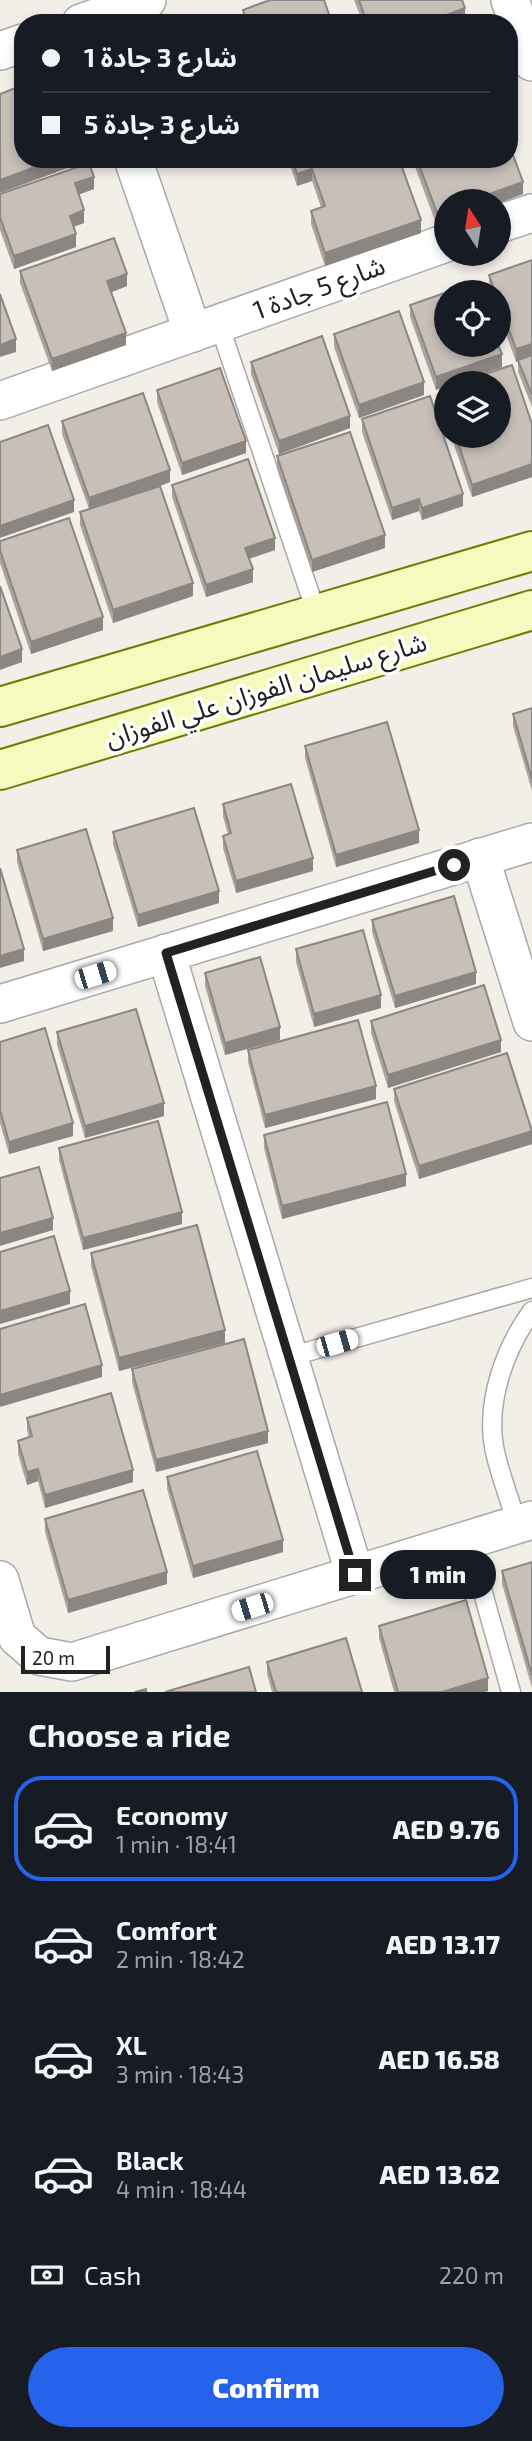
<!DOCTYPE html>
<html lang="en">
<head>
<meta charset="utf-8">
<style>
	body { margin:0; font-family:"Exo 2","Noto Sans Arabic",sans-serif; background:#20242c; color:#f1f3f6; height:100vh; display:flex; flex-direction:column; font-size:26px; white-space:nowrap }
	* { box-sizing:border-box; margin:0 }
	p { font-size:23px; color:#9ea1a6 }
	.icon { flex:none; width:38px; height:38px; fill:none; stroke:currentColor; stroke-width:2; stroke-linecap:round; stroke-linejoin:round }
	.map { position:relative; height:1692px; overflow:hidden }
	.drawer { display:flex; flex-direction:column; background:#171b24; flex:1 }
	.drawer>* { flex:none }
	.banner { position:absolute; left:14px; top:14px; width:504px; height:154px; border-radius:28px; box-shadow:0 4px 10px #0003; display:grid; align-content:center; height:154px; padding:0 28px; background:#171b24 }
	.needle { width:46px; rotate:348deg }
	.tools { position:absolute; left:434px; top:189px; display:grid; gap:14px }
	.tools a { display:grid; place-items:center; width:77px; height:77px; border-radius:50%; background:#171b24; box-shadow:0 4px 10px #0003; font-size:35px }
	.scale { position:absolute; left:21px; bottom:18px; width:89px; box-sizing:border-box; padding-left:7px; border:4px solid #222; border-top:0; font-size:19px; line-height:24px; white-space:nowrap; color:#222; -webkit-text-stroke:5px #fff; paint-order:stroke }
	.end { position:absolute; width:32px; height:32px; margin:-16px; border:9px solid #222; background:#fff; box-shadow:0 0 0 4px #fff }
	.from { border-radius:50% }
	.bubble { position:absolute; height:49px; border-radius:24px; background:#171b24; box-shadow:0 4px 10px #0003; font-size:23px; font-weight:800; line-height:49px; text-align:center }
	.car { position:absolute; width:21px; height:42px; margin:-21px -10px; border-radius:9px; box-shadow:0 0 5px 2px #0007; background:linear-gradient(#fff 24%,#345 0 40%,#fff 0 76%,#345 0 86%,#fff 0) }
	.banner b { display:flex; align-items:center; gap:24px; height:66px; font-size:26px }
	.banner b+b { border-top:2px solid #363941 }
	.banner i { width:18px; height:18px; background:#f1f3f6 }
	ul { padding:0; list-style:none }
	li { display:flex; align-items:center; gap:21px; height:105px; margin:0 14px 10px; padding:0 14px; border:4px solid transparent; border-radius:28px }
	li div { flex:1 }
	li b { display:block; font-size:26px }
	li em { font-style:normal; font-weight:800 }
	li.selected { border-color:#2563eb }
	li>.icon { width:63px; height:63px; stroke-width:1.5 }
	h2 { padding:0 28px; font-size:32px; line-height:84px }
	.pay { display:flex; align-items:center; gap:18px; height:77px; padding:0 28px; font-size:26px }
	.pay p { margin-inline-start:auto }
	.button { display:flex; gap:14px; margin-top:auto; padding:14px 28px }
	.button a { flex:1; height:80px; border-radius:42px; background:#2563eb; color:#fff; font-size:28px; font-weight:800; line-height:80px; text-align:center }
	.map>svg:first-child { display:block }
</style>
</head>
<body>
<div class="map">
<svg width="532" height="1692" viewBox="0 0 532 1692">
	<rect width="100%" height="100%" fill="#f2efe9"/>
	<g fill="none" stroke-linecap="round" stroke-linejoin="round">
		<g stroke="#a9a9a9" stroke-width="21">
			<g id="lane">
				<polyline points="219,324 317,615"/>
				<polyline points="289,1357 532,1288"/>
				<path d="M517 1525C510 1499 499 1473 494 1447 486 1401 505 1348 532 1311"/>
				<polyline points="468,1540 511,1692"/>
			</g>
		</g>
		<g stroke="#a9a9a9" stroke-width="40">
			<g id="street">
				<polyline points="510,0 532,62"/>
				<polyline points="81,23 147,0"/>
				<polyline points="0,51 23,43"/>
				<polyline points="133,159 193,333"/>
				<polyline points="499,224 532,213"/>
				<polyline points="0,401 446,243"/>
				<polyline points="480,857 532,1022"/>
				<polyline points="166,953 355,1575"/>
				<polyline points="0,1004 532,842"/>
				<polyline points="0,1580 17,1637 39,1656 72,1662 532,1520"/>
			</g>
		</g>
		<g stroke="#707d05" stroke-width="42">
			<g id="secondary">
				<polyline points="0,707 532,551"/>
				<polyline points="0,770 532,610"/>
			</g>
		</g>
		<use href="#lane" stroke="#fff" stroke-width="18"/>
		<use href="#street" stroke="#fff" stroke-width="37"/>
		<use href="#secondary" stroke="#f7fabf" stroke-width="38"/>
	</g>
	<g fill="#aba49e">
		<polygon points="354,0 462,0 465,20 459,23 363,23"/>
		<polygon points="243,10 332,23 243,23"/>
		<polygon points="288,159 399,159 421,233 325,266 311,224 311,211 321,207 312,181 297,186"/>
		<polygon points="412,159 509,159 523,194 499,203 499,201 437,226"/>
		<polygon points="94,189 79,194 84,223 73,227 76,247 14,269 0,230 0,194"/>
		<polygon points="532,260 532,407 518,372 518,361 516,362 499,314 499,292 491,292 489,288 489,275"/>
		<polygon points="20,271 127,286 111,292 126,345 52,371 20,283"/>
		<polygon points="410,305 502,367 455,383 446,383 436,390 410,317"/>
		<polygon points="334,334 424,395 359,418 334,347"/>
		<polygon points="251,362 350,428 279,454 251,374"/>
		<polygon points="446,388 446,421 440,402 440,390"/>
		<polygon points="157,390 246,453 182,475 157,402"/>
		<polygon points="362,419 463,506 422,520 419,511 392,520 362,432"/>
		<polygon points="62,421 170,482 160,486 193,596 113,623 80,525 80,512 89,509 62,434"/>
		<polygon points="532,424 532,477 472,497 451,436 499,436"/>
		<polygon points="277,456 385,548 312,572 277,469"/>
		<polygon points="172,485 275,550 249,559 253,582 206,597 172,497"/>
		<polygon points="0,541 103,630 31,654 0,563"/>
		<polygon points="532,708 532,791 513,726 513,714"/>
		<polygon points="305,746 419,843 336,867 305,758"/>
		<polygon points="223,804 313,871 236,893 223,848 223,836 228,834 223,817"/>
		<polygon points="113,832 219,903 138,927 113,844"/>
		<polygon points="17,850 113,931 43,951 17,862"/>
		<polygon points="372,920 476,984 395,1008 372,932"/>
		<polygon points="296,949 381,1008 314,1027 296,962"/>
		<polygon points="205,973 280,1040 225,1055 205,986"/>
		<polygon points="371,1021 501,1052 388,1088 371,1033"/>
		<polygon points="57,1032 164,1116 85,1138 57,1045"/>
		<polygon points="0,1042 73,1136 9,1154 0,1123"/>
		<polygon points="248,1050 376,1099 265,1128 248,1062"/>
		<polygon points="394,1089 532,1144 419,1179 394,1101"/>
		<polygon points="264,1135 406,1186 282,1219 264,1148"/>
		<polygon points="59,1148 182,1224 83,1250 59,1160"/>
		<polygon points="91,1253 225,1343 119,1371 91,1266"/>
		<polygon points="132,1369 268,1443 156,1472 132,1382"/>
		<polygon points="27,1418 133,1482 45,1508 38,1481 27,1485 18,1454 18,1441 29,1438 27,1430"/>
		<polygon points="167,1477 283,1552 193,1578 167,1489"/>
		<polygon points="45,1519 167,1584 68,1613 45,1532"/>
		<polygon points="532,1562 532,1688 502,1584 502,1571"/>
		<polygon points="379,1626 488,1691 485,1692 394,1692 379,1638"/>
		<polygon points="267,1662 362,1692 272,1692 267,1674"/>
	</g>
	<g fill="#8b8681">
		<polygon points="465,8 465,20 459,23 425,23"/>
		<polygon points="57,159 84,159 84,162 0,193 0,180"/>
		<polygon points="312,169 312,181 297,186 297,174"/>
		<polygon points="94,177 94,189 75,196 75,183"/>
		<polygon points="523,182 523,194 499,203 499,201 470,201"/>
		<polygon points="84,210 84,223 70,228 70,216"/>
		<polygon points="446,210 446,223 437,226 437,213"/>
		<polygon points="421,220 421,233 325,266 325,253"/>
		<polygon points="76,234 76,247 14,269 14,256"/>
		<polygon points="127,274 127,286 107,294 107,281"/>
		<polygon points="126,333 126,345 52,371 52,359"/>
		<polygon points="16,339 16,352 0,357 0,345"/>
		<polygon points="532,344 532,356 516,362 516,349"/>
		<polygon points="502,354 502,367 455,383 446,383 446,386 436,390 436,377"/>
		<polygon points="424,382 424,395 359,418 359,405"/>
		<polygon points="350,416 350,428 279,454 279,441"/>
		<polygon points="246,441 246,453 182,475 182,463"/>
		<polygon points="532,464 532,477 472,497 472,485"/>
		<polygon points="170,470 170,482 89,511 89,498"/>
		<polygon points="463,494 463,506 422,520 422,508"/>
		<polygon points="419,499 419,511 392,520 392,508"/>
		<polygon points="74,500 74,512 0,538 0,526"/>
		<polygon points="385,535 385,548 312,572 312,560"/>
		<polygon points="275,538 275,550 245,560 245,548"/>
		<polygon points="253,569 253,582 206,597 206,585"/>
		<polygon points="193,583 193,596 113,623 113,610"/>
		<polygon points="103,617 103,630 31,654 31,642"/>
		<polygon points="22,649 22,662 0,670 0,657"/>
		<polygon points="419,830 419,843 336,867 336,855"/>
		<polygon points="313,858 313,871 236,893 236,881"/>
		<polygon points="219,891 219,903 138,927 138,915"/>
		<polygon points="113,918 113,931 43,951 43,939"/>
		<polygon points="24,949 24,961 0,968 0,956"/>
		<polygon points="476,972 476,984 395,1008 395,996"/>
		<polygon points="381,995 381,1008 314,1027 314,1014"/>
		<polygon points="280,1027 280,1040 225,1055 225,1043"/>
		<polygon points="501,1040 501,1052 388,1088 388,1075"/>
		<polygon points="376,1086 376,1099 265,1128 265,1115"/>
		<polygon points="164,1103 164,1116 85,1138 85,1126"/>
		<polygon points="73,1123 73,1136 9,1154 9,1142"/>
		<polygon points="532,1131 532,1144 419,1179 419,1166"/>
		<polygon points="406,1174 406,1186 282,1219 282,1206"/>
		<polygon points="182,1212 182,1224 83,1250 83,1238"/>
		<polygon points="53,1218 53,1230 0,1246 0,1233"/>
		<polygon points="70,1291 70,1304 0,1324 0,1311"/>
		<polygon points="225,1330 225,1343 119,1371 119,1358"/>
		<polygon points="102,1365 102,1377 0,1407 0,1395"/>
		<polygon points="268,1431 268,1443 156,1472 156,1460"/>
		<polygon points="38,1469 38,1481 27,1485 27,1472"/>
		<polygon points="133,1470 133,1482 45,1508 45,1495"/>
		<polygon points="283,1540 283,1552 193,1578 193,1566"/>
		<polygon points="167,1572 167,1584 68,1613 68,1600"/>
		<polygon points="488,1678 488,1691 485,1692 442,1692"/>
	</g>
	<g fill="#c7bfb8" stroke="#8b8681" stroke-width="2">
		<polygon points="270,0 324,0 332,23 247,23 243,10"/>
		<polygon points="359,0 462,0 465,8 425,23 367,23"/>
		<polygon points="23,85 23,159 57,159 0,180 0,94"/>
		<polygon points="509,144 523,182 470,201 446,201 446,210 437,213 417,159 509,159"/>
		<polygon points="292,159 399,159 421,220 325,253 311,211 325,206 312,169 297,174"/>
		<polygon points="89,163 94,177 75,183 84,210 70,216 76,234 14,256 0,217 0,194"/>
		<polygon points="114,238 127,274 107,281 126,333 52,359 20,271"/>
		<polygon points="532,260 532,344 516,349 499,301 499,292 495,292 489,275"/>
		<polygon points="476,282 480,292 446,292 446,345 498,345 502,354 436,377 410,305"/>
		<polygon points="0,294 16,339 0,345"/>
		<polygon points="399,311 424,382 359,405 334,334"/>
		<polygon points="322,336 350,416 279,441 251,362"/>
		<polygon points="532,355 532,395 518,360"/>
		<polygon points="512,365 532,424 532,464 472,485 456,436 499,436 499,383 459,383"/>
		<polygon points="220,368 246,441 182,463 157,390"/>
		<polygon points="446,388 446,408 440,390"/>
		<polygon points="143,393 170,470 89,498 62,421"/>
		<polygon points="430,396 463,494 422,508 419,499 392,508 362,419"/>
		<polygon points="48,425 74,500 0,526 0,442"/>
		<polygon points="350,432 385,535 312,560 277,456"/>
		<polygon points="248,459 275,538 245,548 253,569 206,585 172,485"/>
		<polygon points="160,486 193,583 113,610 80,512"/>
		<polygon points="69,518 103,617 31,642 0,550 0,541"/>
		<polygon points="0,586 22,649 0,657"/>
		<polygon points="532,708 532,779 513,714"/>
		<polygon points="387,722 419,830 336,855 305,746"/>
		<polygon points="291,784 313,858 236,881 223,836 231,833 223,804"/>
		<polygon points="194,808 219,891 138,915 113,832"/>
		<polygon points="86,829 113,918 43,939 17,850"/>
		<polygon points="0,868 24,949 0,956"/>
		<polygon points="454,896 476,972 395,996 372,920"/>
		<polygon points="363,930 381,995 314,1014 296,949"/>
		<polygon points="260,957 280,1027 225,1043 205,973"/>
		<polygon points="484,985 501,1040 388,1075 371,1021"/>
		<polygon points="136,1009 164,1103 85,1126 57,1032"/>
		<polygon points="358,1020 376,1086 265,1115 248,1050"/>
		<polygon points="45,1028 73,1123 9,1142 0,1110 0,1042"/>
		<polygon points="507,1053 532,1131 419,1166 394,1089"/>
		<polygon points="387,1102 406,1174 282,1206 264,1135"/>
		<polygon points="158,1121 182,1212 83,1238 59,1148"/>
		<polygon points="39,1167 53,1218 0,1233 0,1178"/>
		<polygon points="197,1225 225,1330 119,1358 91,1253"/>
		<polygon points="54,1236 70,1291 0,1311 0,1252"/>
		<polygon points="85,1304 102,1365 0,1395 0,1329"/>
		<polygon points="244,1339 268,1431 156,1460 132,1369"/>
		<polygon points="111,1393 133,1470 45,1495 38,1469 27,1472 18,1441 32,1436 27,1418"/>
		<polygon points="257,1451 283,1540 193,1566 167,1477"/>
		<polygon points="143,1490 167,1572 68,1600 45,1519"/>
		<polygon points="532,1562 532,1675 502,1571"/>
		<polygon points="466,1600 488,1678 442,1692 398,1692 379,1626"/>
		<polygon points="346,1638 362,1692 276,1692 267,1662"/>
		<polygon points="249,1667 256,1692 165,1692"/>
		<polygon points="146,1689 146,1692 135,1692"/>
	</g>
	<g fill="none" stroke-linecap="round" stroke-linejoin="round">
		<polyline stroke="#222" stroke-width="9" points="355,1575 166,953 454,865"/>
	</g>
	<g text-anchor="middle" stroke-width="7" stroke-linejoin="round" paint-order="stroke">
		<g font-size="26" fill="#222" stroke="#fff">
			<text transform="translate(319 288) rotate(-20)" y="9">شارع 5 جادة 1</text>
			<text transform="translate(266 690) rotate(-17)" y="9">شارع سليمان الفوزان علي الفوزان</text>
		</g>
	</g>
</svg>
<div class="tools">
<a><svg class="needle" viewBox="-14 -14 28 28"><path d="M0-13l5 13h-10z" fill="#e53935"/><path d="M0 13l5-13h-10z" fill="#9ea1a6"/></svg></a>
<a><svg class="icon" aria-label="locate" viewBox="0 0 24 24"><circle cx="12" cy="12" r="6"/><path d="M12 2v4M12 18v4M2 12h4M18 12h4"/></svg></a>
<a><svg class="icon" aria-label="layers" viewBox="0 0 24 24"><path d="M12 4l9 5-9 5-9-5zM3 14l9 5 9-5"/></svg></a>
</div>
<div class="scale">20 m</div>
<i class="end from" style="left:454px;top:865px"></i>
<i class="end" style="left:355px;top:1575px"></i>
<div class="bubble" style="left:380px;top:1550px;width:116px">1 min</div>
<i class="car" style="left:95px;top:975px;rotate:73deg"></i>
<i class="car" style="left:337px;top:1343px;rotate:74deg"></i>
<i class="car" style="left:252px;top:1607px;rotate:253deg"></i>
<div class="banner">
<b><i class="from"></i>شارع 3 جادة 1</b>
<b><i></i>شارع 3 جادة 5</b>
</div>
</div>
<section class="drawer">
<h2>Choose a ride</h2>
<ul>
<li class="selected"><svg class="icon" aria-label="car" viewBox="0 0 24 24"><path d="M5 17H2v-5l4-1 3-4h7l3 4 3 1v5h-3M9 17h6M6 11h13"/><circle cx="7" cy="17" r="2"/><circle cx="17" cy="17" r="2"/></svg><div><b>Economy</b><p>1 min · 18:41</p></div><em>AED 9.76</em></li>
<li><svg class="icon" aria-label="car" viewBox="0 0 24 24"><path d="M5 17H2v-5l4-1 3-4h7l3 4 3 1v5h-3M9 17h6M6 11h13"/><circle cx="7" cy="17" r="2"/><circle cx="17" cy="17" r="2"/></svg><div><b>Comfort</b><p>2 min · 18:42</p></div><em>AED 13.17</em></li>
<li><svg class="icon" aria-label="car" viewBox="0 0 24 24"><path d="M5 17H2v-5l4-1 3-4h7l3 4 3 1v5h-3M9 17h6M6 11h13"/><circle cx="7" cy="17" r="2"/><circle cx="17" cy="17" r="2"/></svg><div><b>XL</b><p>3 min · 18:43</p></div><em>AED 16.58</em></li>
<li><svg class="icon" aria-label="car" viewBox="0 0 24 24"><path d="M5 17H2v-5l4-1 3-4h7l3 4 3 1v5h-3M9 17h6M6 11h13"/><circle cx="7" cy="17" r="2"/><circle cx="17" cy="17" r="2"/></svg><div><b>Black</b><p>4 min · 18:44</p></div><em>AED 13.62</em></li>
</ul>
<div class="pay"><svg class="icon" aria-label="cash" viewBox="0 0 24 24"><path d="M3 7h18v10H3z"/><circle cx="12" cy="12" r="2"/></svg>Cash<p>220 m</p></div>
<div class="button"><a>Confirm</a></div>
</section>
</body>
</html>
